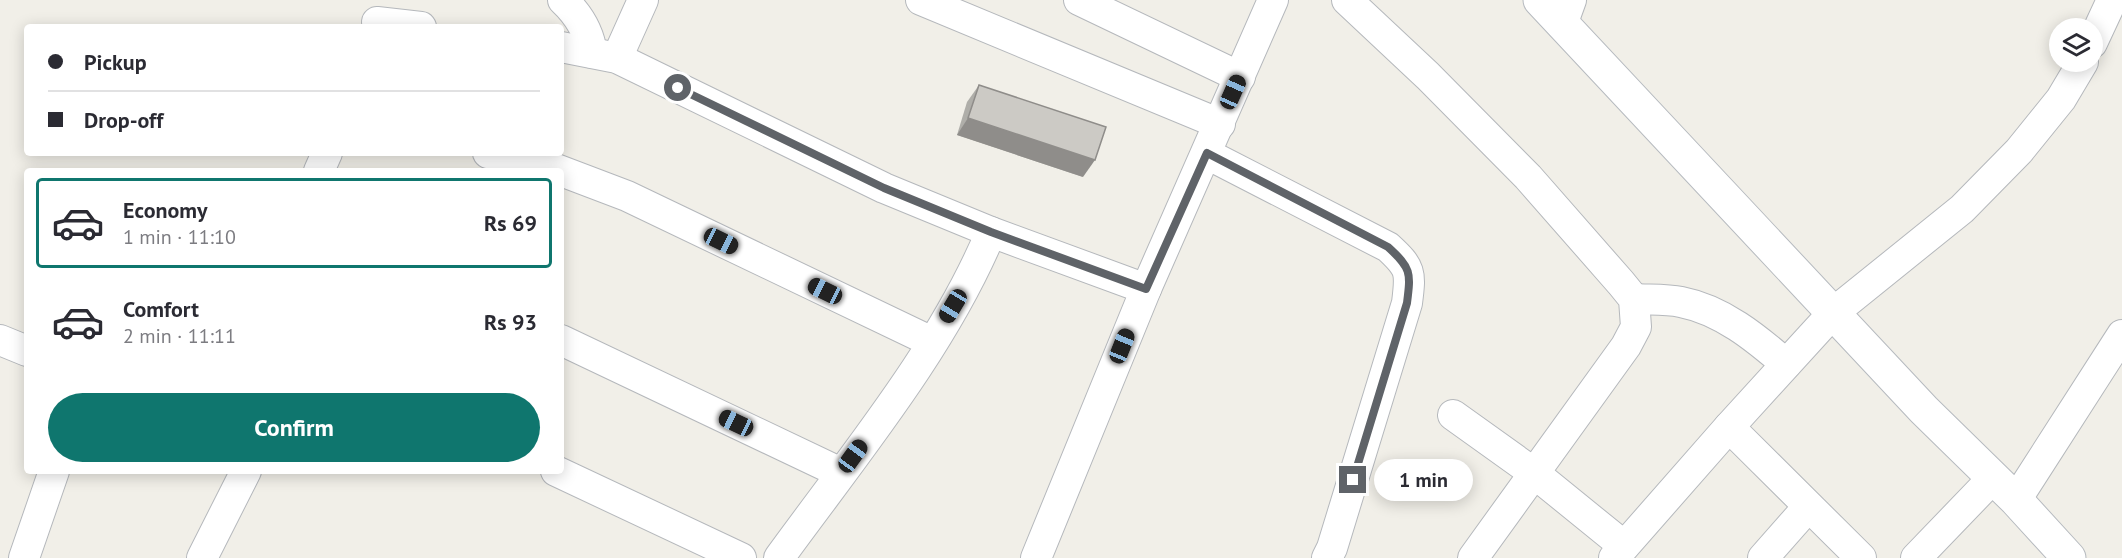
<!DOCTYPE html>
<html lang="en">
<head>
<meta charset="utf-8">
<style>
	body { margin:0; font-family:"PT Sans",sans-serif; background:#f7f7f7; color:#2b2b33; height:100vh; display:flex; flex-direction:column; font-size:22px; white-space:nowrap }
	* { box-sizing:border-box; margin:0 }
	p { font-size:20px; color:#7c7c81 }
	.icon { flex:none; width:33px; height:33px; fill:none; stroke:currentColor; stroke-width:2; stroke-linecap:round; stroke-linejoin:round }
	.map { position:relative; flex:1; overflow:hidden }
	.drawer { position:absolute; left:24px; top:168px; width:540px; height:306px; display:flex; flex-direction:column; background:#fff; border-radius:6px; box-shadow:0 3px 15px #0003 }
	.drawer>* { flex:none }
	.banner { position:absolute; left:24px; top:24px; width:540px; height:132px; border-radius:6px; box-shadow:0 3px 15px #0003; display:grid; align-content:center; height:132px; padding:0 24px; background:#fff }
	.controls { position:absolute; left:2049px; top:18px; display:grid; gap:12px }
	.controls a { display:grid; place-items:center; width:54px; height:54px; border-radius:50%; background:#fff; box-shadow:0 3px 15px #0003; font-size:30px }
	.end { position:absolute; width:27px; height:27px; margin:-14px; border:8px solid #5f6368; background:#fff; box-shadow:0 0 0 3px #fff }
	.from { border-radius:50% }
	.bubble { position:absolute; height:42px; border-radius:21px; background:#fff; box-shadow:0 3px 15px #0003; font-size:20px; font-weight:700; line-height:42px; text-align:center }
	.car { position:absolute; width:18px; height:36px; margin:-18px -9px; border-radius:8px; box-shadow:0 0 4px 2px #0007; background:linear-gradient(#222 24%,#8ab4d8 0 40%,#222 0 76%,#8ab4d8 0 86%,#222 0) }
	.banner b { display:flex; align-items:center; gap:21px; height:57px; font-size:22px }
	.banner b+b { border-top:2px solid #e1e1e2 }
	.banner i { width:15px; height:15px; background:#2b2b33 }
	ul { padding:10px 0 0; list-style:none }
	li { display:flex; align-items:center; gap:18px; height:90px; margin:0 12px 9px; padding:0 12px; border:3px solid transparent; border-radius:6px }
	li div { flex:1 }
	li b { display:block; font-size:22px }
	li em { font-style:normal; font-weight:700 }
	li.active { border-color:#0f766e }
	li>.icon { width:54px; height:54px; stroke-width:1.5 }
	.action { display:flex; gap:12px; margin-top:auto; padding:12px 24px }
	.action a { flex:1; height:69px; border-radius:36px; background:#0f766e; color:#fff; font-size:24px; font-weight:700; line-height:69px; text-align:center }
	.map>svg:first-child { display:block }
</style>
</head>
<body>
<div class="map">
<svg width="2122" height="558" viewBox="0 0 2122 558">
	<rect width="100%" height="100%" fill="#f1efe8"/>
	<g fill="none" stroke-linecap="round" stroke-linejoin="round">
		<g stroke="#b5b8bc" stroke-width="32">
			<g id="street">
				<path d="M563 0C579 15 589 31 592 53"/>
				<polyline points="921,0 1220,124"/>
				<polyline points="1079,0 1240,77"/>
				<polyline points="1347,0 1428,76 1528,177 1621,283 1634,299 1636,327 1626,346 1473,558"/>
				<polyline points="377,22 421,27"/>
				<polyline points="1562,25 1571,0"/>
				<polyline points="2092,43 2112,0"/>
				<polyline points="561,47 617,58 884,188 991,232 1146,289"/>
				<polyline points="617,58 643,0"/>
				<polyline points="488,153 548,166 627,196 932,342"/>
				<path d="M1207 154 1388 247C1411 268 1411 272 1407 303L1332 548 1327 558"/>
				<polyline points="319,171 327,153"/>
				<path d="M1634 299C1649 300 1666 299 1681 302 1722 310 1756 338 1786 364"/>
				<polyline points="0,340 27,351"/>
				<polyline points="561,340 841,473"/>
				<polyline points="1453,415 1534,473 1624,546"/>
				<polyline points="1729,427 1861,558"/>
				<polyline points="556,471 741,558"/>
				<polyline points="2016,500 2122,335"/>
				<polyline points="24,558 54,471"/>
				<polyline points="202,558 246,471"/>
				<path d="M779 558C853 456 943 348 991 232"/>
				<polyline points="1036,558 1146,289 1273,0"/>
				<polyline points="1614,558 1729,427 1833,313 1962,209 2019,151 2061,99 2083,62"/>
				<polyline points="1763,558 1808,507"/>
				<polyline points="1916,558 1993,478"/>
			</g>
		</g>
		<g stroke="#b6babf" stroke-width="35">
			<polyline id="secondary" points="1540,0 1924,410 2016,500 2069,558"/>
		</g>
		<use href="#street" stroke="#fff" stroke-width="30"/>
		<use href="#secondary" stroke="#fff" stroke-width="33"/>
	</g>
	<polygon fill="#afaea9" points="979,85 1083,177 957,135 967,102"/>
	<polygon fill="#8f8d8a" points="968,118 1095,160 1083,177 957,135"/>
	<polygon fill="#cccac5" stroke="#8f8d8a" stroke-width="1.5" points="979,85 1106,127 1095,160 968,118"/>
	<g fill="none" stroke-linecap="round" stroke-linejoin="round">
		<path stroke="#5f6368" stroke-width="8" d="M678 88 884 188 991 232 1146 289 1207 153 1388 247C1411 268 1411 272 1407 303L1353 480"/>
	</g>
</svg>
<div class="controls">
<a><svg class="icon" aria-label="layers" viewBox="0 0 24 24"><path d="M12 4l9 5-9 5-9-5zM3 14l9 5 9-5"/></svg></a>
</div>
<i class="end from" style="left:678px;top:88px"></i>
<i class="end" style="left:1353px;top:480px"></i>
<div class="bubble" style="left:1374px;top:459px;width:99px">1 min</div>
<i class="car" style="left:1233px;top:92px;rotate:24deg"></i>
<i class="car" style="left:721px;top:241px;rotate:116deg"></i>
<i class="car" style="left:825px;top:291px;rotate:296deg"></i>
<i class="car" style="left:953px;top:306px;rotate:211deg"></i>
<i class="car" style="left:1122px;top:346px;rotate:22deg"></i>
<i class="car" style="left:736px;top:423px;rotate:295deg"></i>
<i class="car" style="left:853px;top:456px;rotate:36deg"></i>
<div class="banner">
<b><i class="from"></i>Pickup</b>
<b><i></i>Drop-off</b>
</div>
<section class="drawer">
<ul>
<li class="active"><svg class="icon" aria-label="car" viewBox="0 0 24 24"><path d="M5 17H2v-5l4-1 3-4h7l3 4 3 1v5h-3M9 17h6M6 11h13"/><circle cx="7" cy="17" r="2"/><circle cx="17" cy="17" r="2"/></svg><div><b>Economy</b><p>1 min · 11:10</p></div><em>Rs 69</em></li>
<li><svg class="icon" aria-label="car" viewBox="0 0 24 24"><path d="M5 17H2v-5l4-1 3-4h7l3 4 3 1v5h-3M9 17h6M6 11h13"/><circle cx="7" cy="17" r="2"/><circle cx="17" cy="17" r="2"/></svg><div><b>Comfort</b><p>2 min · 11:11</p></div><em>Rs 93</em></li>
</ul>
<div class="action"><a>Confirm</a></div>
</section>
</div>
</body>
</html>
